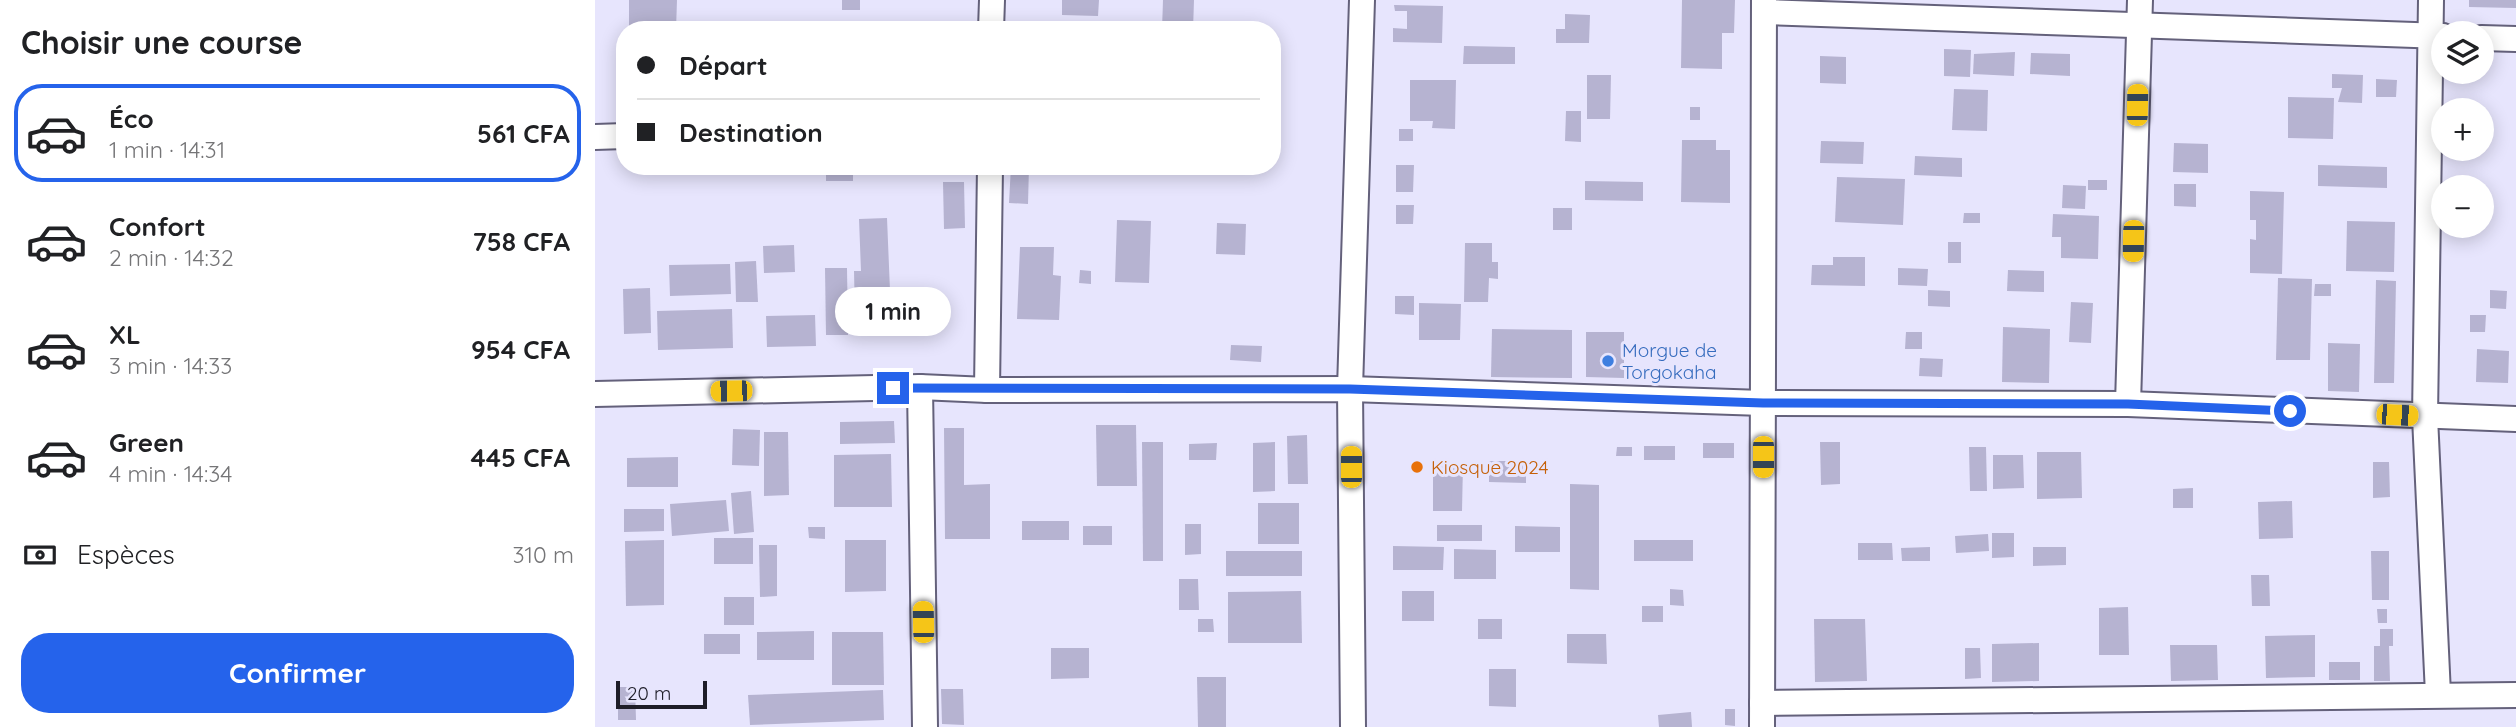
<!DOCTYPE html>
<html lang="fr">
<head>
<meta charset="utf-8">
<style>
	body { margin:0; font-family:Quicksand,sans-serif; background:#f6f6f6; color:#202124; height:100vh; display:flex; flex-direction:column; font-size:26px; white-space:nowrap }
	* { box-sizing:border-box; margin:0 }
	p { font-size:23px; color:#757577 }
	.icon { flex:none; width:38px; height:38px; fill:none; stroke:currentColor; stroke-width:2; stroke-linecap:round; stroke-linejoin:round }
	.map { position:relative; flex:1; overflow:hidden }
	.drawer { display:flex; flex-direction:column; background:#fff; width:595px }
	.drawer>* { flex:none }
	.guide { position:absolute; left:21px; top:21px; width:665px; height:154px; border-radius:28px; box-shadow:0 4px 18px #0003; display:grid; align-content:center; height:154px; padding:0 21px; background:#fff }
	.buttons { position:absolute; left:1836px; top:21px; display:grid; gap:14px }
	.buttons a { display:grid; place-items:center; width:63px; height:63px; border-radius:50%; background:#fff; box-shadow:0 4px 18px #0003; font-size:35px }
	.scale { position:absolute; left:21px; bottom:18px; width:91px; box-sizing:border-box; padding-left:7px; border:4px solid #1e1d28; border-top:0; font-size:19px; line-height:24px; white-space:nowrap; color:#1e1d28; -webkit-text-stroke:5px #e7e5fd; paint-order:stroke }
	.end { position:absolute; width:32px; height:32px; margin:-16px; border:9px solid #2563eb; background:#fff; box-shadow:0 0 0 4px #fff }
	.from { border-radius:50% }
	.bubble { position:absolute; height:49px; border-radius:24px; background:#fff; box-shadow:0 4px 18px #0003; font-size:23px; font-weight:700; line-height:49px; text-align:center }
	.car { position:absolute; width:21px; height:42px; margin:-21px -10px; border-radius:9px; box-shadow:0 0 5px 2px #0007; background:linear-gradient(#f5c518 24%,#345 0 40%,#f5c518 0 76%,#345 0 86%,#f5c518 0) }
	.guide b { display:flex; align-items:center; gap:24px; height:66px; font-size:26px }
	.guide b+b { border-top:2px solid #e0e0e0 }
	.guide i { width:18px; height:18px; background:#202124 }
	ul { padding:0; list-style:none }
	li { display:flex; align-items:center; gap:21px; height:98px; margin:0 14px 10px; padding:0 7px; border:4px solid transparent; border-radius:28px }
	li div { flex:1 }
	li b { display:block; font-size:26px }
	li em { font-style:normal; font-weight:700 }
	li.current { border-color:#2563eb }
	li>.icon { width:63px; height:63px; stroke-width:1.5 }
	h2 { padding:0 21px; font-size:32px; line-height:84px }
	.pay { display:flex; align-items:center; gap:18px; height:77px; padding:0 21px; font-size:26px }
	.pay p { margin-inline-start:auto }
	.button { display:flex; gap:14px; margin-top:auto; padding:14px 21px }
	.button a { flex:1; height:80px; border-radius:28px; background:#2563eb; color:#fff; font-size:28px; font-weight:700; line-height:80px; text-align:center }
	main { display:flex; flex:1; min-height:0 }
	.map>svg:first-child { display:block }
</style>
</head>
<body>
<main>
<section class="drawer">
<h2>Choisir une course</h2>
<ul>
<li class="current"><svg class="icon" aria-label="car" viewBox="0 0 24 24"><path d="M5 17H2v-5l4-1 3-4h7l3 4 3 1v5h-3M9 17h6M6 11h13"/><circle cx="7" cy="17" r="2"/><circle cx="17" cy="17" r="2"/></svg><div><b>Éco</b><p>1 min · 14:31</p></div><em>561 CFA</em></li>
<li><svg class="icon" aria-label="car" viewBox="0 0 24 24"><path d="M5 17H2v-5l4-1 3-4h7l3 4 3 1v5h-3M9 17h6M6 11h13"/><circle cx="7" cy="17" r="2"/><circle cx="17" cy="17" r="2"/></svg><div><b>Confort</b><p>2 min · 14:32</p></div><em>758 CFA</em></li>
<li><svg class="icon" aria-label="car" viewBox="0 0 24 24"><path d="M5 17H2v-5l4-1 3-4h7l3 4 3 1v5h-3M9 17h6M6 11h13"/><circle cx="7" cy="17" r="2"/><circle cx="17" cy="17" r="2"/></svg><div><b>XL</b><p>3 min · 14:33</p></div><em>954 CFA</em></li>
<li><svg class="icon" aria-label="car" viewBox="0 0 24 24"><path d="M5 17H2v-5l4-1 3-4h7l3 4 3 1v5h-3M9 17h6M6 11h13"/><circle cx="7" cy="17" r="2"/><circle cx="17" cy="17" r="2"/></svg><div><b>Green</b><p>4 min · 14:34</p></div><em>445 CFA</em></li>
</ul>
<div class="pay"><svg class="icon" aria-label="cash" viewBox="0 0 24 24"><path d="M3 7h18v10H3z"/><circle cx="12" cy="12" r="2"/></svg>Espèces<p>310 m</p></div>
<div class="button"><a>Confirmer</a></div>
</section>
<div class="map">
<svg width="1921" height="727" viewBox="0 0 1921 727">
	<rect width="100%" height="100%" fill="#e7e5fd"/>
	<g fill="#b6b3d1">
		<polygon points="34,0 82,0 81,30 34,30"/>
		<rect x="247" y="0" width="18" height="10"/>
		<polygon points="467,0 504,0 503,16 467,15"/>
		<polygon points="568,0 599,0 598,30 567,30"/>
		<polygon points="1087,0 1140,0 1139,33 1127,33 1127,69 1086,68"/>
		<polygon points="1874,0 1921,0 1921,8 1874,7"/>
		<polygon points="799,5 848,6 847,43 798,42 798,28 812,29 812,11 800,11"/>
		<polygon points="970,14 995,15 994,43 961,43 961,29 970,29"/>
		<polygon points="869,46 920,47 920,64 868,64"/>
		<polygon points="1349,49 1376,50 1375,77 1349,76"/>
		<polygon points="1420,52 1419,76 1378,74 1379,54"/>
		<polygon points="1436,53 1475,54 1475,76 1435,74"/>
		<polygon points="1225,56 1251,57 1251,84 1225,83"/>
		<polygon points="1737,74 1768,75 1767,103 1743,102 1747,88 1737,88"/>
		<polygon points="992,75 1016,75 1015,119 992,119"/>
		<polygon points="1781,79 1802,80 1801,97 1781,97"/>
		<polygon points="815,80 861,80 860,129 837,128 838,121 815,121"/>
		<polygon points="1359,89 1393,90 1392,131 1357,130"/>
		<polygon points="1693,97 1739,98 1738,139 1693,138"/>
		<rect x="1095" y="107" width="10" height="13"/>
		<polygon points="971,111 986,111 986,142 970,141"/>
		<rect x="804" y="129" width="14" height="12"/>
		<polygon points="1087,140 1121,140 1121,150 1135,150 1135,203 1086,202"/>
		<polygon points="1226,141 1269,142 1268,164 1225,163"/>
		<polygon points="1579,143 1613,144 1613,173 1578,172"/>
		<polygon points="1320,156 1367,158 1367,177 1319,175"/>
		<polygon points="801,165 819,165 818,192 801,192"/>
		<polygon points="1723,165 1792,167 1792,188 1723,186"/>
		<rect x="231" y="166" width="27" height="15"/>
		<polygon points="416,166 434,166 433,204 414,203"/>
		<polygon points="1242,177 1310,179 1308,225 1240,222"/>
		<rect x="1493" y="180" width="19" height="10"/>
		<polygon points="990,181 1048,182 1048,201 990,200"/>
		<polygon points="348,182 369,182 370,228 349,229"/>
		<polygon points="1579,184 1601,184 1601,207 1579,206"/>
		<polygon points="1468,185 1491,186 1490,209 1467,208"/>
		<polygon points="1655,191 1689,192 1687,274 1655,273 1655,239 1661,240 1661,220 1655,220"/>
		<polygon points="801,205 819,205 818,224 801,224"/>
		<rect x="958" y="208" width="19" height="22"/>
		<polygon points="1369,213 1385,213 1385,223 1368,223"/>
		<polygon points="1458,214 1504,216 1503,259 1466,258 1466,237 1457,237"/>
		<polygon points="292,218 296,315 260,316 259,271 266,271 264,219"/>
		<polygon points="522,220 556,221 554,283 520,282"/>
		<polygon points="1752,221 1800,222 1799,272 1751,271"/>
		<polygon points="622,223 651,224 650,255 621,254"/>
		<rect x="1353" y="242" width="13" height="21"/>
		<polygon points="870,243 897,243 897,262 903,262 903,279 894,278 893,302 869,302"/>
		<polygon points="199,245 200,272 169,273 168,246"/>
		<polygon points="425,247 459,247 458,275 466,276 464,320 422,319"/>
		<polygon points="1238,257 1270,257 1270,286 1216,285 1217,265 1238,265"/>
		<polygon points="161,261 163,302 141,302 140,262"/>
		<polygon points="135,264 136,294 75,296 74,265"/>
		<polygon points="230,268 252,268 253,335 231,335"/>
		<polygon points="1303,268 1333,269 1332,286 1303,285"/>
		<polygon points="485,270 496,271 496,284 484,283"/>
		<polygon points="1413,270 1449,271 1449,292 1412,291"/>
		<polygon points="1683,278 1717,279 1715,360 1681,360"/>
		<polygon points="1781,280 1801,281 1799,383 1779,383"/>
		<polygon points="1720,284 1736,284 1736,296 1719,296"/>
		<polygon points="55,288 56,333 29,334 28,289"/>
		<polygon points="1333,290 1355,291 1355,307 1333,306"/>
		<polygon points="1895,290 1912,291 1911,309 1895,308"/>
		<polygon points="800,296 819,296 819,315 800,314"/>
		<polygon points="1476,302 1498,303 1496,343 1474,342"/>
		<polygon points="824,303 866,304 865,340 824,340"/>
		<polygon points="137,309 138,348 63,350 62,311"/>
		<polygon points="220,315 221,346 172,347 171,316"/>
		<polygon points="1875,315 1891,315 1890,332 1875,332"/>
		<polygon points="1408,327 1455,329 1454,383 1407,382"/>
		<polygon points="897,329 977,330 977,378 896,377"/>
		<polygon points="991,332 1029,332 1029,378 991,377"/>
		<polygon points="1311,332 1327,332 1327,349 1310,349"/>
		<polygon points="1733,343 1765,344 1764,392 1733,391"/>
		<polygon points="636,345 667,346 666,362 635,360"/>
		<polygon points="1882,349 1914,351 1913,383 1881,382"/>
		<polygon points="1325,358 1348,359 1347,377 1324,376"/>
		<polygon points="299,421 300,443 245,444 245,422"/>
		<polygon points="501,425 541,425 542,486 502,486"/>
		<polygon points="349,428 369,428 369,485 395,484 395,539 350,539"/>
		<polygon points="138,429 165,430 164,466 137,465"/>
		<polygon points="169,432 193,432 194,495 169,496"/>
		<polygon points="712,435 713,484 693,484 692,436"/>
		<polygon points="547,442 568,442 568,561 548,561"/>
		<polygon points="680,442 680,491 658,492 658,443"/>
		<polygon points="1225,442 1245,442 1245,484 1226,485"/>
		<polygon points="622,443 621,460 594,460 594,444"/>
		<rect x="1108" y="443" width="31" height="15"/>
		<rect x="1049" y="446" width="31" height="14"/>
		<polygon points="1022,447 1037,447 1037,456 1021,456"/>
		<polygon points="1374,447 1391,447 1392,491 1375,491"/>
		<polygon points="1442,452 1486,452 1487,498 1442,499"/>
		<polygon points="296,454 297,507 239,507 239,455"/>
		<polygon points="1398,455 1428,455 1429,488 1398,489"/>
		<polygon points="83,457 83,487 32,487 32,458"/>
		<polygon points="894,461 931,461 931,483 894,482"/>
		<polygon points="1778,462 1794,462 1795,497 1778,498"/>
		<polygon points="838,464 868,464 867,511 838,511"/>
		<polygon points="975,484 1004,485 1004,590 975,589"/>
		<polygon points="1598,488 1598,508 1578,508 1578,489"/>
		<polygon points="156,491 159,532 139,534 136,493"/>
		<polygon points="131,500 134,531 77,536 75,504"/>
		<polygon points="1697,501 1698,538 1664,539 1663,502"/>
		<rect x="663" y="503" width="41" height="41"/>
		<polygon points="29,509 69,509 69,531 29,532"/>
		<rect x="427" y="521" width="47" height="19"/>
		<polygon points="590,524 606,524 606,554 590,555"/>
		<rect x="842" y="525" width="45" height="16"/>
		<rect x="488" y="526" width="29" height="19"/>
		<polygon points="920,526 965,527 965,552 920,552"/>
		<polygon points="213,527 230,527 230,539 214,538"/>
		<polygon points="1397,533 1419,533 1419,557 1397,558"/>
		<polygon points="1393,534 1394,551 1361,553 1360,536"/>
		<rect x="119" y="538" width="39" height="26"/>
		<polygon points="69,540 69,605 31,606 30,541"/>
		<polygon points="250,540 291,540 291,591 250,592"/>
		<rect x="1039" y="540" width="59" height="21"/>
		<polygon points="1263,543 1297,543 1298,560 1263,560"/>
		<polygon points="164,545 182,545 182,596 165,597"/>
		<polygon points="798,546 849,547 848,570 798,570"/>
		<polygon points="1335,547 1335,561 1307,561 1306,548"/>
		<polygon points="1438,547 1471,547 1471,565 1438,566"/>
		<polygon points="859,549 901,550 901,579 859,579"/>
		<rect x="631" y="551" width="76" height="25"/>
		<polygon points="1776,551 1794,551 1794,600 1777,600"/>
		<polygon points="1656,575 1674,575 1675,606 1657,606"/>
		<polygon points="584,579 603,579 604,610 584,610"/>
		<polygon points="1075,589 1088,590 1089,606 1075,605"/>
		<polygon points="706,591 707,643 633,643 633,592"/>
		<rect x="807" y="591" width="32" height="30"/>
		<rect x="129" y="597" width="30" height="28"/>
		<rect x="1047" y="606" width="21" height="16"/>
		<polygon points="1533,607 1534,655 1504,655 1504,608"/>
		<polygon points="1782,609 1792,609 1792,623 1783,623"/>
		<polygon points="603,619 618,619 619,632 603,632"/>
		<rect x="883" y="619" width="24" height="20"/>
		<polygon points="1219,619 1270,619 1272,681 1220,682"/>
		<polygon points="1785,629 1798,629 1798,646 1794,646 1795,681 1779,681 1779,646 1785,646"/>
		<polygon points="219,631 219,660 162,660 162,632"/>
		<polygon points="237,632 288,632 289,685 237,685"/>
		<rect x="109" y="634" width="36" height="20"/>
		<polygon points="972,634 1011,634 1012,664 972,663"/>
		<polygon points="1720,635 1720,677 1671,678 1670,636"/>
		<polygon points="1444,643 1444,681 1397,682 1397,644"/>
		<polygon points="1575,645 1622,645 1623,680 1576,681"/>
		<polygon points="456,648 494,648 494,678 456,679"/>
		<polygon points="1370,648 1385,648 1386,678 1370,679"/>
		<rect x="1734" y="662" width="31" height="18"/>
		<polygon points="894,669 921,669 921,707 894,706"/>
		<polygon points="602,677 631,677 631,727 603,727"/>
		<polygon points="23,687 40,687 41,720 23,720"/>
		<polygon points="346,689 368,689 369,725 347,724"/>
		<polygon points="288,690 289,720 155,725 153,695"/>
		<polygon points="1130,709 1140,709 1140,726 1130,725"/>
		<polygon points="1096,712 1097,727 1064,727 1063,715"/>
	</g>
	<g fill="none" stroke-linecap="round" stroke-linejoin="round">
		<g stroke="#64617b" stroke-width="28">
			<g id="street">
				<polyline points="1836,0 1830,417 1843,694"/>
				<polyline points="1169,12 1848,36"/>
				<polyline points="396,30 397,0"/>
				<polyline points="1886,38 1921,39"/>
				<polyline points="0,137 30,136"/>
				<polyline points="325,387 330,727"/>
				<polyline points="392,390 395,166"/>
				<polyline points="0,394 325,387 392,390 755,389 1168,403 1533,404 1921,419"/>
				<polyline points="1533,404 1545,0"/>
				<polyline points="1167,703 1921,695"/>
				<polyline points="758,727 755,389 767,0"/>
				<polyline points="1167,727 1169,0"/>
			</g>
		</g>
		<use href="#street" stroke="#fff" stroke-width="24"/>
	</g>
	<g fill="none" stroke-linecap="round" stroke-linejoin="round">
		<polyline stroke="#2563eb" stroke-width="9" points="298,388 755,389 1168,403 1533,404 1695,411"/>
	</g>
	<circle fill="#3f7fe0" stroke="#e7e5fd" stroke-width="2.5" cx="1013" cy="361" r="7"/>
	<circle fill="#e8710a" stroke="#e7e5fd" stroke-width="2.5" cx="822" cy="467" r="7"/>
	<g text-anchor="middle" stroke-width="6" stroke-linejoin="round" paint-order="stroke">
		<g font-size="19" fill="#366cbe" stroke="#e7e5fd" text-anchor="start">
			<text x="1027" y="357">Morgue de<tspan x="1027" dy="22">Torgokaha</tspan></text>
		</g>
		<g font-size="19" fill="#c56008" stroke="#e7e5fd" text-anchor="start">
			<text x="836" y="474">Kiosque 2024</text>
		</g>
	</g>
</svg>
<div class="buttons">
<a><svg class="icon" aria-label="layers" viewBox="0 0 24 24"><path d="M12 4l9 5-9 5-9-5zM3 14l9 5 9-5"/></svg></a>
<a>+</a>
<a>−</a>
</div>
<div class="scale">20 m</div>
<i class="end from" style="left:1695px;top:411px"></i>
<i class="end" style="left:298px;top:388px"></i>
<div class="bubble" style="left:240px;top:287px;width:116px">1 min</div>
<i class="car" style="left:1542px;top:105px;rotate:1deg"></i>
<i class="car" style="left:1538px;top:241px;rotate:181deg"></i>
<i class="car" style="left:136px;top:391px;rotate:269deg"></i>
<i class="car" style="left:1802px;top:415px;rotate:93deg"></i>
<i class="car" style="left:1168px;top:457px;rotate:180deg"></i>
<i class="car" style="left:756px;top:467px;rotate:0deg"></i>
<i class="car" style="left:328px;top:622px;rotate:359deg"></i>
<div class="guide">
<b><i class="from"></i>Départ</b>
<b><i></i>Destination</b>
</div>
</div>
</main>
</body>
</html>
